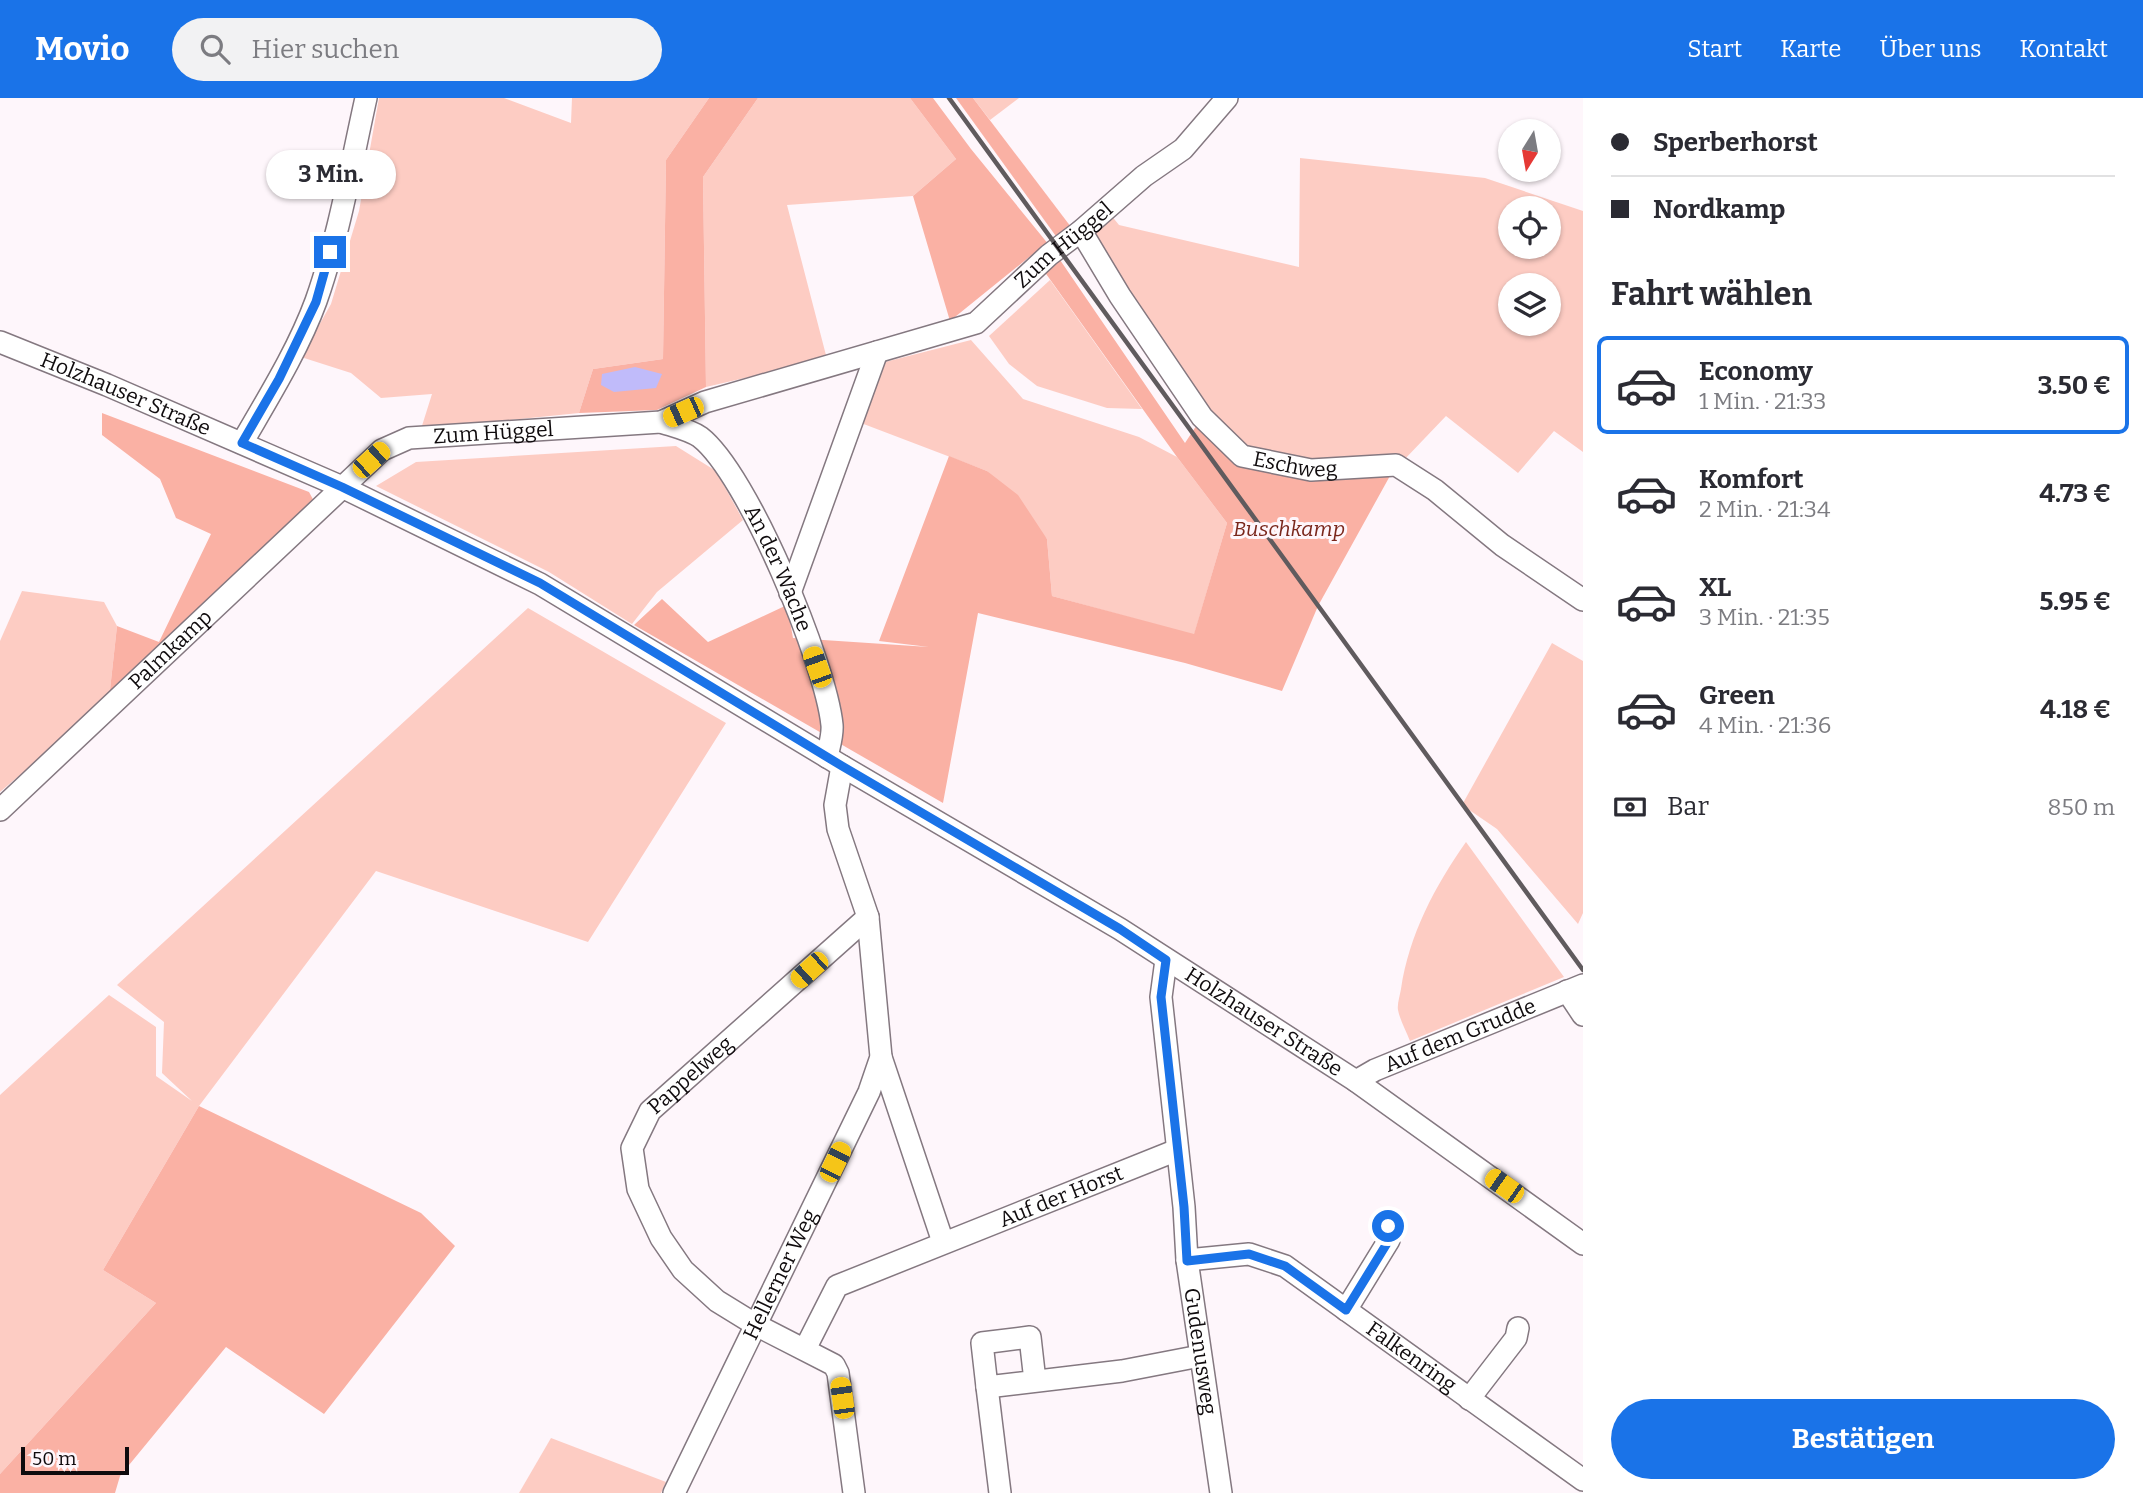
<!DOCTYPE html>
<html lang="de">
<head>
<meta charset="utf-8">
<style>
	body { margin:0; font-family:Bitter,serif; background:#f2f2f3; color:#2b2b33; height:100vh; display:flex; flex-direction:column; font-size:26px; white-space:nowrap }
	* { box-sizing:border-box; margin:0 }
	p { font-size:23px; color:#7c7c81 }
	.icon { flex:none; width:38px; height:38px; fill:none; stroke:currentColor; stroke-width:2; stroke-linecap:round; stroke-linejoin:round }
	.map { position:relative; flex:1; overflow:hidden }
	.panel { display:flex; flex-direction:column; background:#fff; width:560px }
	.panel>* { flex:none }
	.top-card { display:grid; align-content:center; height:154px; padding:0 28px; background:#fff }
	.needle { width:46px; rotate:191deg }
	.controls { position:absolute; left:1498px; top:21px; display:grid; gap:14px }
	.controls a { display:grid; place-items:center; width:63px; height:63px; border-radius:50%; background:#fff; box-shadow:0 2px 5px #0004; font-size:35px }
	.scale { position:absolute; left:21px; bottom:18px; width:108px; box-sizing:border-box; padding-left:7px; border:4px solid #0f0b0d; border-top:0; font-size:19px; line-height:24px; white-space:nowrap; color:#0f0b0d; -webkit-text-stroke:5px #fef6fb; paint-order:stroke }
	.end { position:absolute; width:32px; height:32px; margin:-16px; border:9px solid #1a73e8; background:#fff; box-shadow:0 0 0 4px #fff }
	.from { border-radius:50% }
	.bubble { position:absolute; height:49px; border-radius:24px; background:#fff; box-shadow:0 2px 5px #0004; font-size:23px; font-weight:700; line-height:49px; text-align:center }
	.car { position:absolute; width:21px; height:42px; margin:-21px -10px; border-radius:9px; box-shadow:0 0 5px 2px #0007; background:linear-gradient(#f5c518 24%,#345 0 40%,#f5c518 0 76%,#345 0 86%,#f5c518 0) }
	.top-card b { display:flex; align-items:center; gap:24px; height:66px; font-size:26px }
	.top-card b+b { border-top:2px solid #e1e1e2 }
	.top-card i { width:18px; height:18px; background:#2b2b33 }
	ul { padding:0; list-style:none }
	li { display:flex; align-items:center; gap:21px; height:98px; margin:0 14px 10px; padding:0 14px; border:4px solid transparent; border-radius:10px }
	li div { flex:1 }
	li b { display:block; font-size:26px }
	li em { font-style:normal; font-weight:700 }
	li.current { border-color:#1a73e8 }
	li>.icon { width:63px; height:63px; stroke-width:1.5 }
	h2 { padding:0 28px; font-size:32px; line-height:84px }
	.pay { display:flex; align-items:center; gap:18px; height:77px; padding:0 28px; font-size:26px }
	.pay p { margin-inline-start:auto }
	.cta { display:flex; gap:14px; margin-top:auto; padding:14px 28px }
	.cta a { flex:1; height:80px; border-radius:42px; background:#1a73e8; color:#fff; font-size:28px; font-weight:700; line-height:80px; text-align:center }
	header { display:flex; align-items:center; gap:42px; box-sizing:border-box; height:98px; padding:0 35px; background:#1a73e8; color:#fff }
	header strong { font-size:33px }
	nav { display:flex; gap:38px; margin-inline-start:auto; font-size:24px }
	.search { width:490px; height:63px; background:#f2f2f3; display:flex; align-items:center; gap:18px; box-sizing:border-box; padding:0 24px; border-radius:38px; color:#7c7c81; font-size:26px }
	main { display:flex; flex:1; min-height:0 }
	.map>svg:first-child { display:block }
</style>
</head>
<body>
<header>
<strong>Movio</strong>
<div class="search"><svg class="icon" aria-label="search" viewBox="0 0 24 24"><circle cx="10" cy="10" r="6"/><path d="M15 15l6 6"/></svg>Hier suchen</div>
<nav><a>Start</a><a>Karte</a><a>Über uns</a><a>Kontakt</a></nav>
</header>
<main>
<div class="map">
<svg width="1583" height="1395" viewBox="0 0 1583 1395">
	<rect width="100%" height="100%" fill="#fef6fb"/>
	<g fill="#fdccc3" fill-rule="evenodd">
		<polygon points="379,0 504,0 571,25 572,0 709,0 666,62 663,261 593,271 579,315 421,331 432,296 381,300 351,275 301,259 331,206 359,113"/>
		<polygon points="758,0 910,0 956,61 913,98 787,107 827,261 706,289 703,79"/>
		<polygon points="973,0 1019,0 990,22"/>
		<path d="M1300 60 1485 80 1583 113V354L1554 333 1518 375 1446 318 1403 363 1396 367 1242 358 1081 133 1106 111 1119 127 1299 169ZM1510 110H1549V149H1510ZM1510 187H1549V226H1510Z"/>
		<polygon points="1050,182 1142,311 1107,310 1037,288 1009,266 989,238"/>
		<polygon points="971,242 1023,301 1139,339 1177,359 1227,425 1194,537 1052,498 1047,441 987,373 861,325 885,264"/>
		<polygon points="676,348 716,373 743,422 657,494 632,526 549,474 376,388 416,364"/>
		<polygon points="22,493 104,504 117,528 109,601 0,694 0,543"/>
		<polygon points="528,510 726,625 588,844 376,773 199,1008 103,1172 156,1205 0,1376 0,997 109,897 156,929 156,978 192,1003 162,975 164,924 117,887"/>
		<polygon points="1552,545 1583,563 1583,815 1578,826 1497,731 1462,707"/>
		<path d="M1466 744 1564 879 1410 943C1406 933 1400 922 1398 912 1397 906 1400 897 1401 891 1409 837 1435 788 1466 744Z"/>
		<polygon points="551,1340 666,1384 661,1395 519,1395"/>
	</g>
	<g fill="#fab1a4">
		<polygon points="709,0 758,0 703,79 706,289 657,312 579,315 593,271 663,261 666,62"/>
		<polygon points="910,0 933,0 971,51 1049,147 1033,156 950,223 913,98 956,61"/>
		<polygon points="956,0 973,0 1071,129 1058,141"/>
		<polygon points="1058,159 1185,345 1202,319 1242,358 1396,367 1318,508 1282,593 1185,565 978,515 943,705 634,527 662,501 708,544 787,507 793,540 929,549 879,543 949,358 987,373 1018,397 1047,441 1052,498 1194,536 1227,425 1177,359 1044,173"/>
		<polygon points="102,315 309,394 316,407 109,601 117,528 159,544 211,436 176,420 160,381 102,337"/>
		<polygon points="199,1008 421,1115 455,1148 324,1316 226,1249 120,1378 115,1395 0,1395 0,1376 156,1205 103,1172"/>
	</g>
	<polygon fill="#c0bbfa" points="635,269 662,276 656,290 614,294 601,287 602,276"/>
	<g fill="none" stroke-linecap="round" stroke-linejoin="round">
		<g stroke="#847880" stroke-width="24">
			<g id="minor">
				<path id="s1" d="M1081 133 1120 198 1202 319 1242 358 1311 372 1396 367 1435 392 1502 447 1583 502"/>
				<path id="s2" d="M0 244 107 287 342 389 540 486 842 668 1120 831 1356 983 1583 1146"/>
				<path id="s3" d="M661 324C673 328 690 332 700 339 748 376 826 566 832 627 833 637 829 649 827 659"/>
				<path d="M242 345C268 300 298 252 316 203 339 138 351 67 366 0"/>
				<polyline points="790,495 877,254"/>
				<path id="s4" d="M0 712 382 352 409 340 661 324 705 304 976 225 1049 157 1081 133 1144 78 1183 51 1227 0"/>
				<path id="s5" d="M1166 862 1161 899 1184 1109 1187 1162 1221 1395"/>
				<polyline points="1567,893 1583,917"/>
				<polyline points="881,959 943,1144"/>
				<path id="s6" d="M1356 983 1375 972 1583 887"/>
				<path id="s7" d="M1187 1162 1249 1156 1285 1168 1583 1382"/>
				<polyline points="1346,1212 1389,1142 1388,1128"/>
				<path id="s8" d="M805 1251 837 1188 1177 1052"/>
				<polyline points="1035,1283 1030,1239 982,1245 987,1289 1122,1273 1200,1258"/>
				<polyline points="987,1289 1000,1395"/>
				<polyline points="1469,1301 1516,1240 1518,1230"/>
				<path id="s9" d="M674 1395 869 994 881 959 868 819 838 731 835 707 842 668"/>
				<path id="s10" d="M854 1395 838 1275 834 1267 756 1227 717 1203 683 1172 661 1140 638 1091 632 1050 650 1013 868 819"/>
			</g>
		</g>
		<use href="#minor" stroke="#fff" stroke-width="21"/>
		<polyline stroke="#605b5e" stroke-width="4.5" points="949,0 1583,872"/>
	</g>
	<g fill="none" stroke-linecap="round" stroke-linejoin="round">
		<polyline stroke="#1a73e8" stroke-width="9" points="330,154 316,204 279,281 242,345 342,389 540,485 842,668 1120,831 1166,862 1161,899 1184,1109 1187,1163 1249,1156 1285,1168 1346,1212 1389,1142 1388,1128"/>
	</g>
	<g text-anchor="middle" stroke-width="6" stroke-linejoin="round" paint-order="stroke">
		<g font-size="21" fill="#0f0b0d" stroke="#fef6fb">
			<text dy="7" stroke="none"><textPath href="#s4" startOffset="1255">Zum Hüggel</textPath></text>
			<text dy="7" stroke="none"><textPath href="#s2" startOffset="136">Holzhauser Straße</textPath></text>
			<text dy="7" stroke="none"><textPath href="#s4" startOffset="639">Zum Hüggel</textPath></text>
			<text dy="7" stroke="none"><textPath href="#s1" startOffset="332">Eschweg</textPath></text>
			<text dy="7" stroke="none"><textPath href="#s3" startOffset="196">An der Wache</textPath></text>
			<text dy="7" stroke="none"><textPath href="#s4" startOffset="234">Palmkamp</textPath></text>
			<text dy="7" stroke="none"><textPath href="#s2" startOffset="1438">Holzhauser Straße</textPath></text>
			<text dy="7" stroke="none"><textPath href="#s6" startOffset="114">Auf dem Grudde</textPath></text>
			<text dy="7" stroke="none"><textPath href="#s10" startOffset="539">Pappelweg</textPath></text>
			<text dy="7" stroke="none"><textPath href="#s8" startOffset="312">Auf der Horst</textPath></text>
			<text dy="7" stroke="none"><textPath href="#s9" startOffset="243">Hellerner Weg</textPath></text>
			<text dy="7" stroke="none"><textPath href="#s5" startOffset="394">Gudenusweg</textPath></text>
			<text dy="7" stroke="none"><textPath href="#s7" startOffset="256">Falkenring</textPath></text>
		</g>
		<g font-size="21" font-style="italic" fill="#7a271c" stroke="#fef6fb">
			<text x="1289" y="438">Buschkamp</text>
		</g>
	</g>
</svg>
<div class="controls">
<a><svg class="needle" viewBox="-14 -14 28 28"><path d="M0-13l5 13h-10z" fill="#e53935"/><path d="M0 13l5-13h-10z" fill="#7c7c81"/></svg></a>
<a><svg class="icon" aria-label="locate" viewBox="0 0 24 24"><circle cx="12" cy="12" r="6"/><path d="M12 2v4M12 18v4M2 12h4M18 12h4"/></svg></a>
<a><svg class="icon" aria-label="layers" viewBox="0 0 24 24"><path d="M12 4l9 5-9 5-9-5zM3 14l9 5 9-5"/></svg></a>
</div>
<div class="scale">50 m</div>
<i class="end from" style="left:1388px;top:1128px"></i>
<i class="end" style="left:330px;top:154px"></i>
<div class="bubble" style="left:266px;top:52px;width:130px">3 Min.</div>
<i class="car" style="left:683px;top:314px;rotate:246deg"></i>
<i class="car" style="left:371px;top:362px;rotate:48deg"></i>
<i class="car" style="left:817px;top:569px;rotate:340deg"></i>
<i class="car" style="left:809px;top:872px;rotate:228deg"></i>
<i class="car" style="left:835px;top:1064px;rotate:26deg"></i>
<i class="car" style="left:1504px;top:1088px;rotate:305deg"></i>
<i class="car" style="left:842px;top:1300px;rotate:352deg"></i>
</div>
<section class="panel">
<div class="top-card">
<b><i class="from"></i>Sperberhorst</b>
<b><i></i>Nordkamp</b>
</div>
<h2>Fahrt wählen</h2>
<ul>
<li class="current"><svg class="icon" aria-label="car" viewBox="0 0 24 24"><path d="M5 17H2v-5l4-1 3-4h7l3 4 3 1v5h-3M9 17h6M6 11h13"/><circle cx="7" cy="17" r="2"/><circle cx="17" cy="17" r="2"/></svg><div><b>Economy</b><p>1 Min. · 21:33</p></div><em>3.50 €</em></li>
<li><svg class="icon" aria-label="car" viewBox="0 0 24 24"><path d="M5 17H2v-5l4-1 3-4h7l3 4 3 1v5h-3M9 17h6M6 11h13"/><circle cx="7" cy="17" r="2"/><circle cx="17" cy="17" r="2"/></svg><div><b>Komfort</b><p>2 Min. · 21:34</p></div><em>4.73 €</em></li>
<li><svg class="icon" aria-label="car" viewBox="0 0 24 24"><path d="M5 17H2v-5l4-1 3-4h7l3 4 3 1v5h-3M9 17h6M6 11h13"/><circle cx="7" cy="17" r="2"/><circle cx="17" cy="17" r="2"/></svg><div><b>XL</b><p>3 Min. · 21:35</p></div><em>5.95 €</em></li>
<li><svg class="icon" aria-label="car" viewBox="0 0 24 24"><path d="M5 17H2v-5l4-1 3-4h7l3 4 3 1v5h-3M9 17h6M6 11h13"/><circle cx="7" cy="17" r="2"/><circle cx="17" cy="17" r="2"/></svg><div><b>Green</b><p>4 Min. · 21:36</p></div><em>4.18 €</em></li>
</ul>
<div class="pay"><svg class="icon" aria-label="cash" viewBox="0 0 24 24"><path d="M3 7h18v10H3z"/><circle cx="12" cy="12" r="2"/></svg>Bar<p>850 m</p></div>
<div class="cta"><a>Bestätigen</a></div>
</section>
</main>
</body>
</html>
